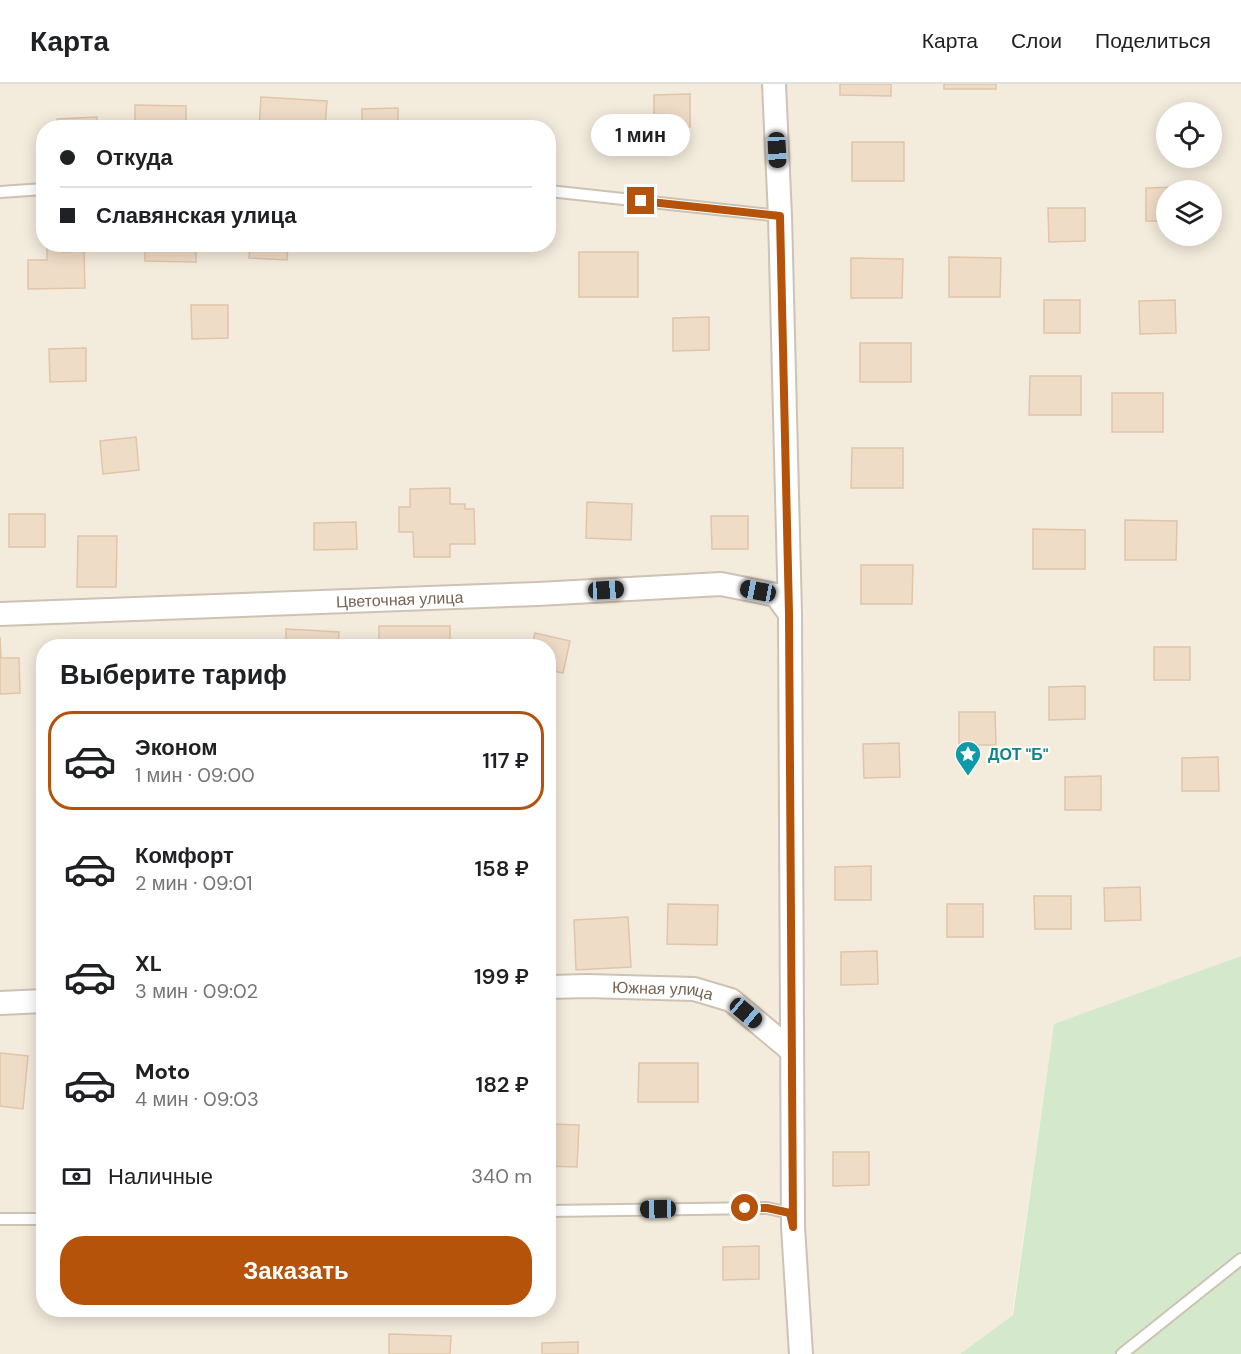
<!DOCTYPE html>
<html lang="ru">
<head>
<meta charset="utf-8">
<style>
	body { margin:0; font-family:"DM Sans",sans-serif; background:#f2f2f2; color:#202124; height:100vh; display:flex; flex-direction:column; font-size:22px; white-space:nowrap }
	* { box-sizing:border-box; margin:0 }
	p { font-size:20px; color:#757577 }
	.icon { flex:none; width:33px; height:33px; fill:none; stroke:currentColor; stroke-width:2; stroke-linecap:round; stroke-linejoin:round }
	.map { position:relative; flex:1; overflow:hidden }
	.sheet { position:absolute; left:36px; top:555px; width:520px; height:678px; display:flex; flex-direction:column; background:#fff; border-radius:24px; box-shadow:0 3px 15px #0003 }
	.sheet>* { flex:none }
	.banner { position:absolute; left:36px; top:36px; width:520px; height:132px; border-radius:24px; box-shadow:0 3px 15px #0003; display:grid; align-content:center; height:132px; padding:0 24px; background:#fff }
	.buttons { position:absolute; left:1156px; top:18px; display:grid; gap:12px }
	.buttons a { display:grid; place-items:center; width:66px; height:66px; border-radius:50%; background:#fff; box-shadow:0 3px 15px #0003; font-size:30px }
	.end { position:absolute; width:27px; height:27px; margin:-14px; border:8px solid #b45309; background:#fff; box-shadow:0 0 0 3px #fff }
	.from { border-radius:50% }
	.bubble { position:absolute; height:42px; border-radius:21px; background:#fff; box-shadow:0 3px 15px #0003; font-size:20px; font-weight:600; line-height:42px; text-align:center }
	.car { position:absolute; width:18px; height:36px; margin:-18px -9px; border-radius:8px; box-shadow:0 0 4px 2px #0007; background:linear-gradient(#222 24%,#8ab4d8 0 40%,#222 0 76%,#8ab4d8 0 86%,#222 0) }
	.banner b { display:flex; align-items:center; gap:21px; height:57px; font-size:22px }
	.banner b+b { border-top:2px solid #e0e0e0 }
	.banner i { width:15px; height:15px; background:#202124 }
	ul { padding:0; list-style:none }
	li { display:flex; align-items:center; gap:18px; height:99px; margin:0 12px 9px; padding:0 12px; border:3px solid transparent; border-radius:24px }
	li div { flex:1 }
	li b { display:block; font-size:22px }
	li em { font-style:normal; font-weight:600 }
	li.active { border-color:#b45309 }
	li>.icon { width:54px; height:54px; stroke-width:1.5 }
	h2 { padding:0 24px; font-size:27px; line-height:72px }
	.pay { display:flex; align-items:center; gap:15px; height:66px; padding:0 24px; font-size:22px }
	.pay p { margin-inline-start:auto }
	.action { display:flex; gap:12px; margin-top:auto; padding:12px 24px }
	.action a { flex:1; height:69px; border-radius:24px; background:#b45309; color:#fff; font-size:24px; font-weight:600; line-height:69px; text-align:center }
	header { display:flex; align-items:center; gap:36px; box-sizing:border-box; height:84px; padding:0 30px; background:#fff; border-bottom:2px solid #e0e0e0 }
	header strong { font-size:28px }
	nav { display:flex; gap:33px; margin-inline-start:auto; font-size:21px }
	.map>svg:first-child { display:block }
</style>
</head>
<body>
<header>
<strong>Карта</strong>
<nav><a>Карта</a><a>Слои</a><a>Поделиться</a></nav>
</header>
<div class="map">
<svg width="1241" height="1270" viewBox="0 0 1241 1270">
	<rect width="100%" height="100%" fill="#fbf8ed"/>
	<path fill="#f3ebdc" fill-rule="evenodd" d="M0 0H1241V872L1054 941 1012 1232 960 1270H0ZM1167 28H1212V74H1167ZM44 44H549V160H44ZM1167 106H1212V152H1167ZM44 562H549V1226H44Z"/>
	<polygon fill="#d4e9cc" points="1241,872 1241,1270 960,1270 1013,1231 1054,940"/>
	<g fill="#efdcc7" stroke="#e0c5a8" stroke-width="1.5">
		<polygon points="840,0 891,0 891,12 840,11"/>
		<rect x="944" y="0" width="52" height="5"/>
		<polygon points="690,10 690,43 654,44 654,11"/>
		<polygon points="261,13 327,17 325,44 259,44"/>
		<polygon points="135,21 186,22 186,44 135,44"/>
		<polygon points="398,24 398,44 362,44 362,25"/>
		<polygon points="97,33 97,44 57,44 57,35"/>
		<rect x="852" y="58" width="52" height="39"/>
		<polygon points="1182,103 1182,106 1167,106 1167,137 1146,137 1146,104"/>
		<polygon points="1048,124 1085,124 1085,157 1049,158"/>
		<polygon points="47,160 62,160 62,168 84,167 85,204 28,205 28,176 47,176"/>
		<polygon points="145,160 196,160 196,178 145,177"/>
		<polygon points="250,160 288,160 287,176 249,174"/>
		<rect x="579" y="168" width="59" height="45"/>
		<polygon points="949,173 1001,174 1000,213 949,213"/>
		<polygon points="851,174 903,175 902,214 851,214"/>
		<rect x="1044" y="216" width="36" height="33"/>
		<polygon points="1175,216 1176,249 1140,250 1139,217"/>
		<polygon points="191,221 228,221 228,254 192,255"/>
		<polygon points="709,233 709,266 673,267 673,234"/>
		<rect x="860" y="259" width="51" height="39"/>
		<polygon points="86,264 86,297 50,298 49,265"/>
		<polygon points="1030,292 1081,292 1081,331 1029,331"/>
		<rect x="1112" y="309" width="51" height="39"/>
		<polygon points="136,353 139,386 103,390 100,357"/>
		<polygon points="852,364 903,364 903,404 851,404"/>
		<polygon points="450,404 450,420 465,420 465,425 474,425 475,460 450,460 450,473 414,473 413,448 399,448 399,423 410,423 410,405"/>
		<polygon points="587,418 632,420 631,456 586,454"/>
		<rect x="9" y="430" width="36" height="33"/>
		<polygon points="711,432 748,432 748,465 712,465"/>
		<polygon points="1125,436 1177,437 1176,476 1125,476"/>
		<polygon points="356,438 357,465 314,466 314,439"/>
		<polygon points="1033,445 1085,446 1085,485 1033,485"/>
		<polygon points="78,452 117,452 116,503 77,503"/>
		<polygon points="861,481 913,481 912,520 861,520"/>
		<rect x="379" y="542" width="71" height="20"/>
		<polygon points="286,545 339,548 338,562 286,562"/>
		<polygon points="535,549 570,557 563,589 549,586 549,562 532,562"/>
		<polygon points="0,553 1,574 19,574 20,609 0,610"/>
		<rect x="179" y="559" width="51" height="3"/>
		<rect x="1154" y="563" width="36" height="33"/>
		<polygon points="1085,602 1085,635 1049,636 1049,603"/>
		<polygon points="959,628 995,628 996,661 959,661"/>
		<polygon points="899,659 900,693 864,694 863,660"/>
		<polygon points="1218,673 1219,707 1182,707 1182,674"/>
		<polygon points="1101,692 1101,726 1065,726 1065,693"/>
		<polygon points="871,782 871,816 835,816 835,783"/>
		<polygon points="1140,803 1141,836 1105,837 1104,804"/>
		<polygon points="1034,812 1071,812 1071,845 1035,845"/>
		<polygon points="668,820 718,821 717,861 667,860"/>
		<rect x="947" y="820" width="36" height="33"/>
		<polygon points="628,833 631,883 576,886 574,836"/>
		<polygon points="877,867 878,900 841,901 841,868"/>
		<polygon points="0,969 28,972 23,1025 0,1022"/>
		<polygon points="639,979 698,979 698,1018 638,1018"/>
		<polygon points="549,1040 579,1041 577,1083 549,1082"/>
		<polygon points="833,1068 869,1068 869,1101 833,1102"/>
		<polygon points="759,1162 759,1195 723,1196 723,1163"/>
		<polygon points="389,1250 451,1252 450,1270 389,1270"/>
		<polygon points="578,1258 578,1270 542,1270 542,1259"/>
	</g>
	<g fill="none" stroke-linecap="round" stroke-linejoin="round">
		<g stroke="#cdc2b3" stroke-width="14">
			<g id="lane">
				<polyline points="549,107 780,132"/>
				<polyline points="0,108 44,105"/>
				<polyline points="549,1127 767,1124 790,1129 791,1133"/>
				<polyline points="0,1135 44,1135"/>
				<polyline points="1122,1270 1241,1175"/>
			</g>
		</g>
		<g stroke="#cdc2b3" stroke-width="26">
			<g id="street">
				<polyline points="774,0 780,132 790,530 793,1143 801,1270"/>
				<path id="s1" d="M0 530 538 510 721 500 776 511 790 530"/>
				<path id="s2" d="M549 903 587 902 694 905 731 916 792 967"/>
				<polyline points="0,919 44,917"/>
			</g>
		</g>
		<use href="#lane" stroke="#fff" stroke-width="10"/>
		<use href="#street" stroke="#fff" stroke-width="22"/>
	</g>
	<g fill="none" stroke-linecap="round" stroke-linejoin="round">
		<polyline stroke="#b45309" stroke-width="8" points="641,117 780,132 789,530 793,1143 790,1129 767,1124 745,1124"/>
	</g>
	<defs>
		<g id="sight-pin" transform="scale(1.35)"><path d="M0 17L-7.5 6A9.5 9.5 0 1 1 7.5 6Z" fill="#0f9aa8" stroke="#fefbf4"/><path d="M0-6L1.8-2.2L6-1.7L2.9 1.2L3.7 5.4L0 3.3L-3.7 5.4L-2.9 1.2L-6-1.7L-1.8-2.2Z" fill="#fff"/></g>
	</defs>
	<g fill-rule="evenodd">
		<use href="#sight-pin" x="968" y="670"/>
	</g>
	<g text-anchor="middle" stroke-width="4.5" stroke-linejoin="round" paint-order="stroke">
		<g font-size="16" fill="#766351" stroke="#fefbf4">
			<text dy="6" stroke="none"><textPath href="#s1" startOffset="400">Цветочная улица</textPath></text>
			<text dy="6" stroke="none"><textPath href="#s2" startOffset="114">Южная улица</textPath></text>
		</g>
		<g font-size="16" font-weight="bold" fill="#0d838f" stroke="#fefbf4" text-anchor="start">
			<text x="988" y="676">ДОТ "Б"</text>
		</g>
	</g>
</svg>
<div class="buttons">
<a><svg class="icon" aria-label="locate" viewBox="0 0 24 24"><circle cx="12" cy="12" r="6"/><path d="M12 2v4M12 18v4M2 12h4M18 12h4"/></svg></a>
<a><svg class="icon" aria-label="layers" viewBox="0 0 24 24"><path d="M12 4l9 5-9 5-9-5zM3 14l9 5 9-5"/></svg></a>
</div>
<i class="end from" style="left:745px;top:1124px"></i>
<i class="end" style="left:641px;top:117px"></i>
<div class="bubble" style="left:591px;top:30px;width:99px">1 мин</div>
<i class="car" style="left:777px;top:66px;rotate:177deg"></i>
<i class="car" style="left:606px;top:506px;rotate:87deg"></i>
<i class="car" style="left:758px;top:507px;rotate:281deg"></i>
<i class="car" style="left:746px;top:929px;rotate:130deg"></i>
<i class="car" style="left:658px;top:1125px;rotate:269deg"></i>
<div class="banner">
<b><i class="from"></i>Откуда</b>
<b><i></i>Славянская улица</b>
</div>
<section class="sheet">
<h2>Выберите тариф</h2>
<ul>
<li class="active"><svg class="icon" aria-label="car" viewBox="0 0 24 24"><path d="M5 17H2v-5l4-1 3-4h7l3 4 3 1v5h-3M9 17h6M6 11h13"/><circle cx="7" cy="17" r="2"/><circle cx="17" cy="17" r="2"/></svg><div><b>Эконом</b><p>1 мин · 09:00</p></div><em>117 ₽</em></li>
<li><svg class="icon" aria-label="car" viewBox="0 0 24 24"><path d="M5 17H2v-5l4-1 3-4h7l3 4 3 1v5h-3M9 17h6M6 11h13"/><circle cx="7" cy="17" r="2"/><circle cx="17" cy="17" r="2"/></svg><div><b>Комфорт</b><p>2 мин · 09:01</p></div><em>158 ₽</em></li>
<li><svg class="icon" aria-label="car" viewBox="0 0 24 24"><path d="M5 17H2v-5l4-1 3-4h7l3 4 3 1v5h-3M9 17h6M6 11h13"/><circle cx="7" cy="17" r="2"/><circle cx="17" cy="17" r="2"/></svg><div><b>XL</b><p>3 мин · 09:02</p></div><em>199 ₽</em></li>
<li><svg class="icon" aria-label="car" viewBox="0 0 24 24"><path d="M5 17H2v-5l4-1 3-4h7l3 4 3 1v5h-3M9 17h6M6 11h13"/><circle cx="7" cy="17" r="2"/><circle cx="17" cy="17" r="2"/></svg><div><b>Moto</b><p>4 мин · 09:03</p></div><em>182 ₽</em></li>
</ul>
<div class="pay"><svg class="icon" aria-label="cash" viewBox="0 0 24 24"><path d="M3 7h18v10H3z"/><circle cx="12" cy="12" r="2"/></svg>Наличные<p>340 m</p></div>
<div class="action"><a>Заказать</a></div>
</section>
</div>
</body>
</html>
